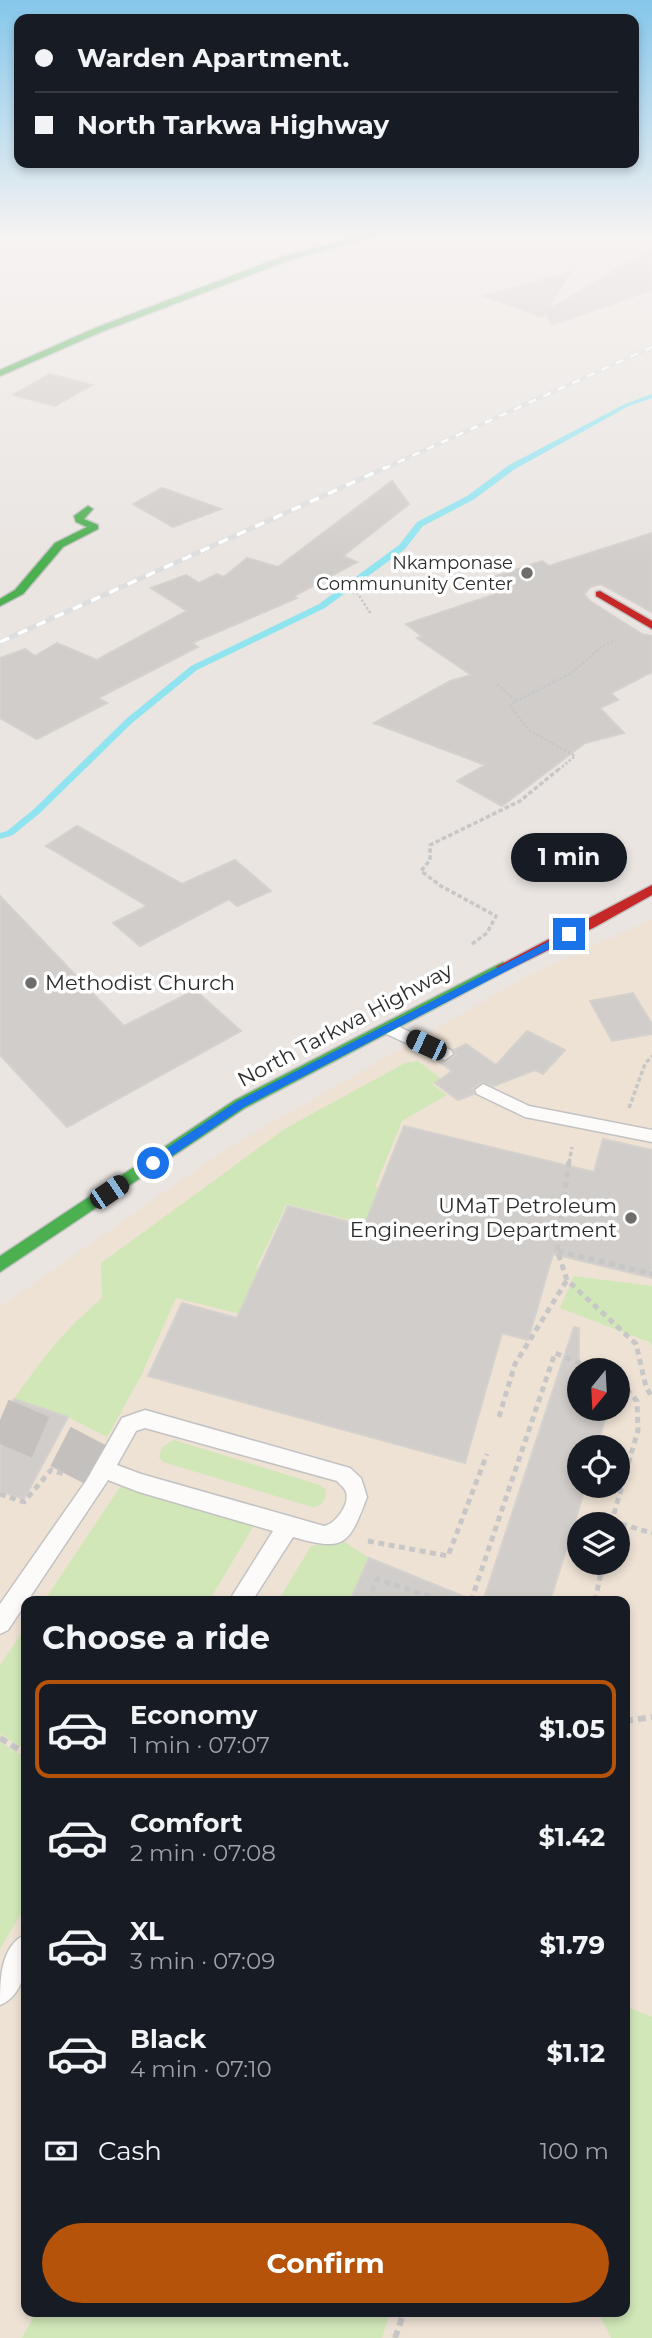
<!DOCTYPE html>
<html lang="en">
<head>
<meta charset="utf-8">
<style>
	body { margin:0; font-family:Montserrat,sans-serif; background:#242831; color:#f1f3f6; height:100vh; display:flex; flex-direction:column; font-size:26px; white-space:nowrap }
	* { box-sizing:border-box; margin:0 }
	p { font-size:23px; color:#9ea1a6 }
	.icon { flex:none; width:38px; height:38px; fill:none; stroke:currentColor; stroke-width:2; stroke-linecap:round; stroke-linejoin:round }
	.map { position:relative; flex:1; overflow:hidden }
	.panel { position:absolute; left:21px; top:1596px; width:609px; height:721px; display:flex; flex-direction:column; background:#171b24; border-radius:14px; box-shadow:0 4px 10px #0003 }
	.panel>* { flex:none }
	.guide { position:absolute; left:14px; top:14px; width:625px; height:154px; border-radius:14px; box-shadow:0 4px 10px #0003; display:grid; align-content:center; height:154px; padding:0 21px; background:#171b24 }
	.needle { width:46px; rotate:198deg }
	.tools { position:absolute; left:567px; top:1358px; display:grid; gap:14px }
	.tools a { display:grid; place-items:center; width:63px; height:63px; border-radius:50%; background:#171b24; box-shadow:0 4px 10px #0003; font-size:35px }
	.end { position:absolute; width:32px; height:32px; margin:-16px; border:9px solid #1a73e8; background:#fff; box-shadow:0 0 0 4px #fff }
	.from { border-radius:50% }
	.bubble { position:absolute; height:49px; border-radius:24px; background:#171b24; box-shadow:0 4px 10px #0003; font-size:23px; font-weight:700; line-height:49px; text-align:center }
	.car { position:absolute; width:21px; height:42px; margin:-21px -10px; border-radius:9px; box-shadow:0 0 5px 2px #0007; background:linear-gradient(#222 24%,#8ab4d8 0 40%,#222 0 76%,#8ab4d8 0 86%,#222 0) }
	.guide b { display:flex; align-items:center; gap:24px; height:66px; font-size:26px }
	.guide b+b { border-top:2px solid #363941 }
	.guide i { width:18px; height:18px; background:#f1f3f6 }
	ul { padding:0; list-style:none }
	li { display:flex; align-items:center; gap:21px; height:98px; margin:0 14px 10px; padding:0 7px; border:4px solid transparent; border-radius:14px }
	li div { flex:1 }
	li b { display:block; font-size:26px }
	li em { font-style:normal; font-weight:700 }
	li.active { border-color:#b45309 }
	li>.icon { width:63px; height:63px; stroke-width:1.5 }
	h2 { padding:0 21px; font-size:32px; line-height:84px }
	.pay { display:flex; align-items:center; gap:18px; height:77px; padding:0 21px; font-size:26px }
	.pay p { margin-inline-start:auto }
	.cta { display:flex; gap:14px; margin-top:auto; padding:14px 21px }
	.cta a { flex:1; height:80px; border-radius:42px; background:#b45309; color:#fff; font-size:28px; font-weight:700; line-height:80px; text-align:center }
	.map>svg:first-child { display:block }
</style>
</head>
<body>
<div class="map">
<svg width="652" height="2338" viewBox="0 0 652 2338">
	<rect width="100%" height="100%" fill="#eae5e1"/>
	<path fill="#eee2d5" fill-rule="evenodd" d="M652 919V2338H0V1307L226 1149 526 977ZM579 1370H618V1409H579ZM579 1447H618V1486H579ZM579 1524H618V1563H579ZM26 1601H625V2312H26Z"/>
	<g fill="#d1e7b8">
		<path d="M418 1061 440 1078 432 1084 447 1095 402 1121 375 1187 518 1224 505 1260 287 1204 256 1268 375 1302 356 1343 176 1298 141 1376 107 1437 68 1417 14 1399C40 1361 66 1328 102 1298L101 1263 286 1128 405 1063Z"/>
		<polygon points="574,1276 652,1286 652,1346 649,1342 560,1308"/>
		<path d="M174 1440 320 1485 326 1490C326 1500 322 1507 312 1507L163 1462 159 1457 162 1447Z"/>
		<polygon points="168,1486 262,1512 209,1601 44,1601 120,1487"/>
		<polygon points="343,1541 369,1558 349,1601 278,1601 311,1546"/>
		<polygon points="26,1627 26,1750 0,1734 0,1665"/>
		<polygon points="0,1742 26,1758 26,1906 0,1949"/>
		<polygon points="625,2006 652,2017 652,2338 611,2338 598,2312 625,2312"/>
		<polygon points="36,2312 390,2312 382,2338 22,2338"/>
	</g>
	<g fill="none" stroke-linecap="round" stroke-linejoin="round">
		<polygon fill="#90e4f0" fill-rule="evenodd" points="652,394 652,398 629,406 515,469 473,500 423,526 405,549 325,608 197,670 132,723 40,813 13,835 0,839 0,833 7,831 34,809 126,719 191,666 319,604 399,545 417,522 467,496 509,465 625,404"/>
	</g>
	<g fill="#d0cdca" stroke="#d5d1cd" stroke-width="2">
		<polygon points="652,249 652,290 551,325 546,312 542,317 484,296 571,272 547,310"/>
		<polygon points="50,374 92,385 55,406 13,395"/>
		<polygon points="392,481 409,504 343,556 357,562 294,596 297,598 192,643 198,647 98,698 107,703 37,739 0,718 0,658 25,649 35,656 57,643 97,660 187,611 151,588 186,575 199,583 217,574 224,577 247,558 278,567"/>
		<polygon points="162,488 221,509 173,527 133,504"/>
		<polygon points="652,533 652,612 601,584 590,587 584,594 590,601 642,634 652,636 652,672 611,693 618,700 600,708 624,733 585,743 502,806 457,781 485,765 374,723 450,681 471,675 417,638 422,636 406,624 499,593 481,581 542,561 549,566"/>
		<polygon points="77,826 182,884 235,860 271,891 237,906 229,899 140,946 113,923 147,906 46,846"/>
		<polygon points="0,896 124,1026 195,990 241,1031 67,1127 0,1055"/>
		<polygon points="633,993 652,1024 652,1034 612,1041 590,1001"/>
		<polygon points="527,1031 565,1050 543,1074 535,1070 494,1086 481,1082 472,1089 474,1094 458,1100 435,1083 452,1071 435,1059 447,1062 456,1055 454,1050 466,1044 496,1065"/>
		<polygon points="404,1126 594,1172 603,1139 652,1150 652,1278 553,1254 528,1340 502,1333 465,1463 148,1376 182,1303 237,1318 288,1206 364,1226"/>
		<polygon points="574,1327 579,1328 579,1409 608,1409 597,1447 579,1447 579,1486 586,1486 550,1601 483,1601"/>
		<polygon points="14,1399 68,1417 24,1499 0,1491 0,1423"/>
		<polygon points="369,1558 473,1600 472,1601 350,1601"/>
	</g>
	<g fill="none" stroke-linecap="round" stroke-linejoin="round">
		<polyline stroke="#c4c0bd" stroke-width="44" stroke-dasharray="44 22" stroke-linecap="butt" points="0,1420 54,1443 104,1469"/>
		<g stroke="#c3c2c3" stroke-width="3">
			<g id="lane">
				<polygon points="388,1022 451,1050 453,1054 445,1060 439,1058 382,1032 380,1028"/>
				<polygon points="483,1084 529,1106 652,1130 652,1142 525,1117 477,1094 475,1090"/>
				<path d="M145 1410 350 1468 361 1478 367 1497C349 1545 345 1552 293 1537L252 1601H229L273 1531 139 1492 108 1480 8 1630 0 1634V1604L86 1481 122 1418ZM145 1428 337 1481C339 1484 343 1486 345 1490 352 1502 336 1524 324 1526L141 1474 117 1465 136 1431Z"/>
				<path d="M26 1934C27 1959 27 1994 0 2005 0 1980 0 1946 26 1934Z"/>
			</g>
		</g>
		<g stroke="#c3c2c3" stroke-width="3">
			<g id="fast">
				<polygon points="362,236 374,236 287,261 101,332 0,376 0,370 95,328 281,257"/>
				<polygon points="88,506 93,509 84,519 98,525 98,529 63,547 23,594 0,606 0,599 15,590 55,543 87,527 76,522 74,516"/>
				<polygon points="503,962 510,967 508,970 245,1108 0,1272 0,1256 235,1100"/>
			</g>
		</g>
		<g stroke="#c3c2c3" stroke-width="3">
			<g id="jam">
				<polygon points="600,591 652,621 652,629 596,596 596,592"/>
				<polygon points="652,885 652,895 595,927 508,970 503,972 496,967"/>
			</g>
		</g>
		<g stroke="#c8c7c7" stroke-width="2.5" stroke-dasharray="2.5 2" stroke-linecap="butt">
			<polyline points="321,572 322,581 358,594 371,614"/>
			<polyline points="497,684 516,701 511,705 512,709 530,731 575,756 557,771"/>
			<polyline points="516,701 573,672 601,647 616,640"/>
		</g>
		<g stroke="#c8c7c7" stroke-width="3.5" stroke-dasharray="4.5 2.5" stroke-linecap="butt">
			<polyline points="472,944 487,933 496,916 441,886 421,871 430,860 430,845 520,801 559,769"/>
			<polyline points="629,1108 645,1064 652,1056"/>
			<polyline points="569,1163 572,1147"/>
		</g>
		<g stroke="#c8c7c7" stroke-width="5" stroke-dasharray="6 4.5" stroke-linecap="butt">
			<polyline points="569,1161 557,1250 567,1280 636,1344 646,1387 652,1397"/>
			<polyline points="558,1251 652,1274"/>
			<polyline points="499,1417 515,1364 567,1280"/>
			<polyline points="0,1494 24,1502 51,1470 67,1475"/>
			<polyline points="611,1521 652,1533"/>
			<polyline points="611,1524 638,1430 637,1401 618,1379"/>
			<polyline points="368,1541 448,1556 487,1454"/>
			<polyline points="368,1601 377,1579 443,1601"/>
			<polyline points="471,1601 555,1353 596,1370"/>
			<polyline points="595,1601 603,1563"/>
		</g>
		<g stroke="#c8c7c7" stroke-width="6" stroke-dasharray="8 5" stroke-linecap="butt">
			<polyline points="625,1721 652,1717"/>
			<polyline points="0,1738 26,1754"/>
			<polyline points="395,2338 404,2312"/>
		</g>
		<use href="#lane" fill="#fcfbfa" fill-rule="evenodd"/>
		<use href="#fast" fill="#4caf50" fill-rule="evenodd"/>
		<use href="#jam" fill="#c62828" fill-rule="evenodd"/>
		<g stroke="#dededf" stroke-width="4.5">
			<polyline id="rail-far1" points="383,469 652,347"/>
		</g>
		<g stroke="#dededf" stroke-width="5">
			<polyline id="rail" points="0,642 387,467"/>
		</g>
		<use href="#rail-far1" stroke="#fff" stroke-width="2.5" stroke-dasharray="8" stroke-linecap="butt"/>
		<use href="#rail" stroke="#fff" stroke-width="3.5" stroke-dasharray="10" stroke-linecap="butt"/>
	</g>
	<linearGradient id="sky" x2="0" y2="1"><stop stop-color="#85c7eb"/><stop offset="0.42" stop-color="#f6f3f2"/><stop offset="1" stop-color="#f6f3f2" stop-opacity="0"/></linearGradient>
	<rect width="652" height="563" fill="url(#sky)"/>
	<polygon fill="#1a73e8" points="569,931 574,934 572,937 244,1107 157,1166 149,1166 149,1160 236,1102"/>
	<g fill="#6e6d6b" stroke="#fff" stroke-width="2.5">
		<circle cx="527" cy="573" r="7"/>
		<circle cx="31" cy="983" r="7"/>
		<circle cx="631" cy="1218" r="7"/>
	</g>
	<g text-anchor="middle" stroke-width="7" stroke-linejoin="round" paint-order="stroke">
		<g font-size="18" fill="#2c2c2c" stroke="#fff" text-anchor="end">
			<text x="513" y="569">Nkamponase<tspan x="513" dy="21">Commununity Center</tspan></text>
		</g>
		<g font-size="21" fill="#2c2c2c" stroke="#fff" text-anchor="start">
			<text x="45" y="990">Methodist Church</text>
			<text x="617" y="1213" text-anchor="end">UMaT Petroleum<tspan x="617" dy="24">Engineering Department</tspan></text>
		</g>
		<g font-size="21" fill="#2c2c2c" stroke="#fff">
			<text transform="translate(345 1025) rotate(-28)" y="7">North Tarkwa Highway</text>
		</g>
	</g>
</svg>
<div class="tools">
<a><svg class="needle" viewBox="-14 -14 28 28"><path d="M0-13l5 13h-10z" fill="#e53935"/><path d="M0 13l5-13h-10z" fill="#9ea1a6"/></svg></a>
<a><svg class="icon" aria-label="locate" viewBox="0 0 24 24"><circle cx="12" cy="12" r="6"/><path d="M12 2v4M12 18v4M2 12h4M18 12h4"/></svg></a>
<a><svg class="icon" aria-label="layers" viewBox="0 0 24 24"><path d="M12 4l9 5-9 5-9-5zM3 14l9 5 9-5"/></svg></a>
</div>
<i class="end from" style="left:153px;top:1163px"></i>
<i class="end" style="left:569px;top:934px"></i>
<div class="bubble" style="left:511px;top:833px;width:116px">1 min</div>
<i class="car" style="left:426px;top:1045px;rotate:295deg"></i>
<i class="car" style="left:109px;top:1192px;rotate:56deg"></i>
<div class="guide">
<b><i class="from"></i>Warden Apartment.</b>
<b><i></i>North Tarkwa Highway</b>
</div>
<section class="panel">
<h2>Choose a ride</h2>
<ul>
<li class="active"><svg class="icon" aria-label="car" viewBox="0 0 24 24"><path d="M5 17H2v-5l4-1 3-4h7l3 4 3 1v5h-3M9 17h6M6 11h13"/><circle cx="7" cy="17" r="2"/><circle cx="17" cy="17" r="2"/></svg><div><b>Economy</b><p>1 min · 07:07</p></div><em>$1.05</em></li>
<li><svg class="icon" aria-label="car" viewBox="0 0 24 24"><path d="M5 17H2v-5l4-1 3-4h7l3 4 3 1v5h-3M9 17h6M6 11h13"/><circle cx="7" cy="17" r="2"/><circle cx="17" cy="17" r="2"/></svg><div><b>Comfort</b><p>2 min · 07:08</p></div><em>$1.42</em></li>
<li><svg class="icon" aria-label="car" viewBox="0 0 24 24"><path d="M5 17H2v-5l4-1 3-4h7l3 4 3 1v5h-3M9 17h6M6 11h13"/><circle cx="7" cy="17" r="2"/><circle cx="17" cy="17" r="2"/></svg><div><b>XL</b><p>3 min · 07:09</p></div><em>$1.79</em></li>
<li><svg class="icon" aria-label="car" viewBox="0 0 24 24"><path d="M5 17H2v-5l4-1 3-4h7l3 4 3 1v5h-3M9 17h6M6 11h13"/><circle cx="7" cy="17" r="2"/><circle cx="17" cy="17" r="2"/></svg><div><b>Black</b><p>4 min · 07:10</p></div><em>$1.12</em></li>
</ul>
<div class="pay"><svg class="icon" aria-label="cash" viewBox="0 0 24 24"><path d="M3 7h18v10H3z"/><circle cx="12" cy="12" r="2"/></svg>Cash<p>100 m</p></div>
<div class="cta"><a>Confirm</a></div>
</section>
</div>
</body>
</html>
